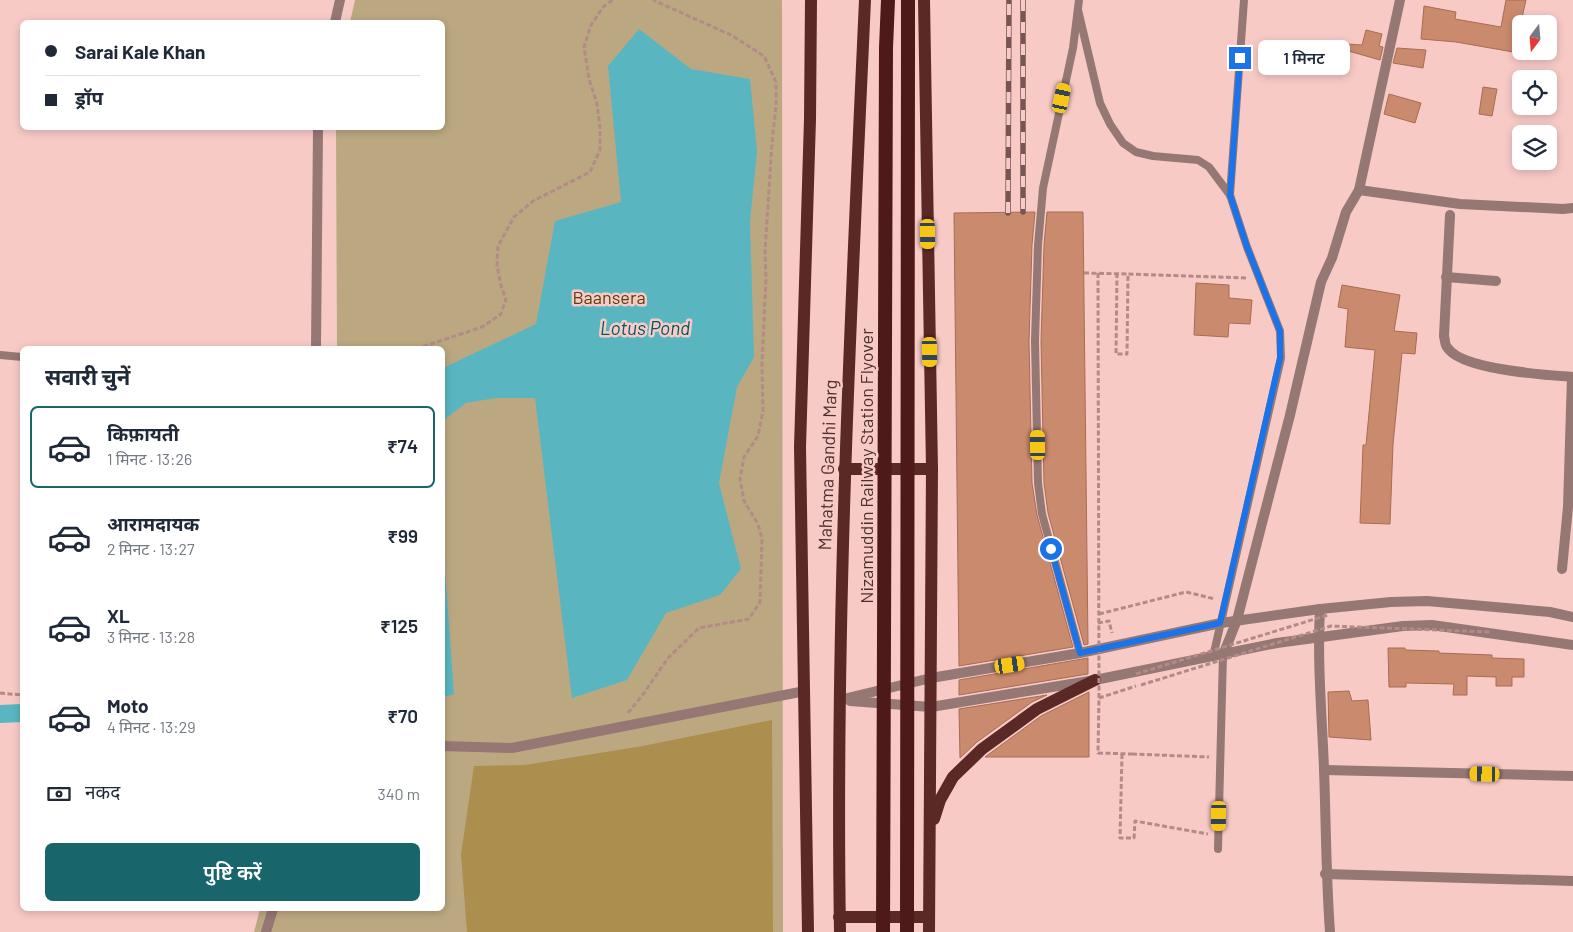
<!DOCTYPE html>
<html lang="hi">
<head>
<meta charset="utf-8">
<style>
	body { margin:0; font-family:Barlow,"Noto Sans Devanagari",sans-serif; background:#f2f2f3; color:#1f2937; height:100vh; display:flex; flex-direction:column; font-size:19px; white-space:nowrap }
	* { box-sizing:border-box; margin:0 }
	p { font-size:16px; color:#747a83 }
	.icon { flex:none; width:28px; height:28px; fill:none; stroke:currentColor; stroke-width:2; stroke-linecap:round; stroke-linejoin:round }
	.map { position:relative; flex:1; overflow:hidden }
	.details { position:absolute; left:20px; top:346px; width:425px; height:565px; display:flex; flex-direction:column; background:#fff; border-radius:8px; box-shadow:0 2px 8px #0003 }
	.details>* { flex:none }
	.guide { position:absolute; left:20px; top:20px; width:425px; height:110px; border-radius:8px; box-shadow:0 2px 8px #0003; display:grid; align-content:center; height:110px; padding:0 25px; background:#fff }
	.needle { width:32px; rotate:196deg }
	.buttons { position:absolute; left:1512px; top:15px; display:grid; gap:10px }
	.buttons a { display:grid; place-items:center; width:45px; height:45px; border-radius:8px; background:#fff; box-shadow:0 2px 8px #0003; font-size:25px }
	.end { position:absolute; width:22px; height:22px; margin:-11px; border:6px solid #1a73e8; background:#fff; box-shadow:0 0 0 2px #fff }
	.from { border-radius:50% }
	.bubble { position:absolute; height:35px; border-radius:8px; background:#fff; box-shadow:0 2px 8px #0003; font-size:16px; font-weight:600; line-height:35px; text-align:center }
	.car { position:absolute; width:15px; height:30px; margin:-15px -8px; border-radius:6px; box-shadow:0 0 4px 1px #0007; background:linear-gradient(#f5c518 24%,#345 0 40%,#f5c518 0 76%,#345 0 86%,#f5c518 0) }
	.guide b { display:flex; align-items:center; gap:18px; height:48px; font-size:19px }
	.guide b+b { border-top:1px solid #e0e1e3 }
	.guide i { width:12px; height:12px; background:#1f2937 }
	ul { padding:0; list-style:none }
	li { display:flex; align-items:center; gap:15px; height:82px; margin:0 10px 8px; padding:0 15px; border:2px solid transparent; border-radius:8px }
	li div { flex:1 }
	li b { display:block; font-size:19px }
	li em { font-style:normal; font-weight:600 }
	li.active { border-color:#18656c }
	li>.icon { width:45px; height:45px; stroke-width:1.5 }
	h2 { padding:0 25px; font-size:22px; line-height:60px }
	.pay { display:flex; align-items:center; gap:12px; height:55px; padding:0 25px; font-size:19px }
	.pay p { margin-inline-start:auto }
	.cta { display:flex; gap:10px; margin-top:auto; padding:10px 25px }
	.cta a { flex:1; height:58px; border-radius:8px; background:#18656c; color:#fff; font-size:20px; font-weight:600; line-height:58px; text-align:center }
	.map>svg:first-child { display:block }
</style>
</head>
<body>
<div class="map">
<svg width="1573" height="932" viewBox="0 0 1573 932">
	<rect width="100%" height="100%" fill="#f8cac6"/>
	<polygon fill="#bba881" points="355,0 782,0 783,932 254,932 260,909 442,909 442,349 337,349 336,128 442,128 442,22 350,22"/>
	<polygon fill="#ac8e4f" points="772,720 773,932 467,932 461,854 474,766 525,765 643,746"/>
	<polygon fill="#59b6c0" points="639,29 691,69 750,79 757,151 750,222 754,357 737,387 719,483 741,569 720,595 666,613 627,680 572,698 535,398 496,398 466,403 444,420 444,556 454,694 443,697 443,368 536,324 555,221 621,202 608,66"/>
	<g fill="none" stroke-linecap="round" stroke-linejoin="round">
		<polyline stroke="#59b6c0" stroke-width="18" points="0,714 22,713"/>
	</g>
	<g fill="#ca8a6d" stroke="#a86c52">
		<polygon points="1506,0 1526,0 1521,22 1521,42 1519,53 1456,42 1421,39 1424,6 1456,12 1455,19 1501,27"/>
		<polygon points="1366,30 1382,34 1379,46 1383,47 1380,60 1345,50 1346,44 1362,45"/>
		<polygon points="1397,48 1426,50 1423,68 1393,63"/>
		<polygon points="1483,87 1497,89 1492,116 1479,114"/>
		<polygon points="1389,94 1421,103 1415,123 1384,114"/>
		<polygon points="1035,212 1032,245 1029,341 1032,483 1037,515 1073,647 959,666 954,213"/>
		<polygon points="1047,212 1083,212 1088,644 1084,645 1048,513 1044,483 1041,341 1044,245"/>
		<polygon points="1196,283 1229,285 1229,298 1252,300 1250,324 1229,323 1228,337 1194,335"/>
		<polygon points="1342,285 1400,295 1394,331 1417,333 1415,354 1402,353 1393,444 1390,524 1360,523 1363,445 1366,445 1375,350 1345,347 1348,309 1338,307"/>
		<polygon points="1388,648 1405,648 1405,650 1439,651 1439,653 1492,655 1492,658 1524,659 1524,677 1512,677 1512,686 1496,686 1496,677 1467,676 1467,695 1453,695 1454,684 1406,683 1406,687 1389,687"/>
		<polygon points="1088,658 1088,674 959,695 959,680"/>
		<polygon points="1349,691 1352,701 1368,700 1371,740 1329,737 1328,692"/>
		<polygon points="1089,692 1089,757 985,757 1041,716"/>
		<polygon points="1047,695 1032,702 977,742 960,758 959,709"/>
	</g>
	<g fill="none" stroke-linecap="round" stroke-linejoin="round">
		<g stroke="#b28b87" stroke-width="3" stroke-dasharray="5 2.5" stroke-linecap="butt">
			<polyline points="1084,273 1128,274"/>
			<polyline points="1117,273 1116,354 1127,354 1128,274 1248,278"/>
			<polyline points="416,349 482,327 501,314 506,299 501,286 497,265 498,246 514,217 533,201 590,172 600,150 600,128 597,104 589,79 584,47 591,25 604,6 613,0"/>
			<polyline points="1099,614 1186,592 1215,599"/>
			<polyline points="1098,623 1109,621 1112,633"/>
			<polyline points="0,693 22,695"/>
			<polyline points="1099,698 1136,686"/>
			<polyline points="628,713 644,693 668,658 699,628 749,619 760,602 762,539 758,524 744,501 740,479 744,457 758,436 763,411 762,364 766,279 765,251 772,143 776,106 776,82 764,56 731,35 653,0"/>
			<polyline points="1122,754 1120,838 1134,838 1135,821 1208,834"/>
			<polyline points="1132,754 1209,757"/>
		</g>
		<g stroke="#957774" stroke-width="8">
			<polyline points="1079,0 1073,48 1043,188 1038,245 1035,341 1038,483 1042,514 1080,653"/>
			<polyline points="1078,10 1100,103 1110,124 1123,143 1136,152 1153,156 1198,160 1209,167 1230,195 1247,247 1280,331 1281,358 1213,657"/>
			<polyline points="1230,195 1244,0"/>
			<polyline points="0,355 22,357"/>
			<polyline points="1218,849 1223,655"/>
		</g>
		<g stroke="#957774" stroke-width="10">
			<polyline points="335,22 340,0"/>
			<polyline points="1359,190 1460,204 1563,209 1573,208"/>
			<path d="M1450 215 1444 336C1445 340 1445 345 1447 347 1460 370 1547 375 1573 377"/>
			<polyline points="1446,277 1496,281"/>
			<polyline points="316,349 318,128"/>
			<polyline points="1562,569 1568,507 1572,377"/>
			<path d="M1320 609C1317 662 1322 716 1324 769 1326 823 1326 877 1330 932"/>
			<polyline points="1223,655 1237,620 1290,415 1321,282 1332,258 1346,212 1359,190 1400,0"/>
			<polyline points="839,700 931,678 1080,653 1221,623 1320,609 1391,602 1427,601 1550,612 1573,617"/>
			<polyline points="850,701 931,707 1095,680 1277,643 1403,626 1432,625 1573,645"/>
			<polyline points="442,746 512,748 805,691"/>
			<polyline points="1324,770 1573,776"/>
			<polyline points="1325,874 1573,881"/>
			<polyline points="266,932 273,909"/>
		</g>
		<g stroke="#5a2926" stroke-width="12">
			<polyline points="924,0 932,469 929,932"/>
			<polyline points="844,469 932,469"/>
			<polyline points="934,819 940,800 953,777 982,749 1037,709 1095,680"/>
			<polyline points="839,917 929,917"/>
			<polyline points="808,932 800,447 810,119 811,0"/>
			<path d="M840 932C835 621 851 311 865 0"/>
		</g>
		<g stroke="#4e1a19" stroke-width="14">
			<polyline points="908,0 908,49"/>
			<polyline points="886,48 888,0"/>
		</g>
		<g stroke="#765552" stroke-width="5.5">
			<g id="rail">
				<polyline points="1023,0 1023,212"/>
				<polyline points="1008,213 1009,0"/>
			</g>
		</g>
		<use href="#rail" stroke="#f8cac6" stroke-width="4" stroke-dasharray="11" stroke-linecap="butt"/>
		<g stroke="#b28b87" stroke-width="3" stroke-dasharray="5 2.5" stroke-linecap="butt">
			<polyline points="1098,273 1099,698 1098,753 1132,754"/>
			<polyline points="1136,674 1328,615"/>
			<polyline points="1141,685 1331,626 1491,632"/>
		</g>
		<g stroke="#4e1a19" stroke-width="14">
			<polyline points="883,932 886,48"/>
			<polyline points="907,932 908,49"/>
		</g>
	</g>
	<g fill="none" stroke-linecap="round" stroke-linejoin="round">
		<polyline stroke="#1a73e8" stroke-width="6" points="1051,549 1080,653 1220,623 1280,358 1280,331 1247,247 1230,195 1240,58"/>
	</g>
	<g text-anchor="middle" stroke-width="5" stroke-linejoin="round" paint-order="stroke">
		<g font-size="18" fill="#56400d" stroke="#f8cac6">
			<text x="609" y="304">Baansera</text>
		</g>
		<g font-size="18" fill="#4d302d" stroke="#f8cac6">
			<text transform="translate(828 465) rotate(-88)" y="6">Mahatma Gandhi Marg</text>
			<text transform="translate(867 466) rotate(-90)" y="6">Nizamuddin Railway Station Flyover</text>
		</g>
		<g font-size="19" font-style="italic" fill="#00585f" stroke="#f8cac6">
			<text x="645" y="335">Lotus Pond</text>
		</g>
	</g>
</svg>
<div class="buttons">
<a><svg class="needle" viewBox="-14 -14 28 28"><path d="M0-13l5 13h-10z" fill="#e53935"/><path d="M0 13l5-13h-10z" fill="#747a83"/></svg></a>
<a><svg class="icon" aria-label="locate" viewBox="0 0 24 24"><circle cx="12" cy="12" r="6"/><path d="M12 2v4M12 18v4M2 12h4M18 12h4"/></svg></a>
<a><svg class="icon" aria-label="layers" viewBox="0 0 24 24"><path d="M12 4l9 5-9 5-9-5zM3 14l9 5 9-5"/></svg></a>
</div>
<i class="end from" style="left:1051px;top:549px"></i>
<i class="end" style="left:1240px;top:58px"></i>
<div class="bubble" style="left:1258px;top:40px;width:92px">1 मिनट</div>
<i class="car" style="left:1062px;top:98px;rotate:12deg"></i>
<i class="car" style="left:928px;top:234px;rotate:179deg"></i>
<i class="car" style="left:930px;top:352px;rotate:179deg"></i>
<i class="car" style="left:1038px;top:445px;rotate:359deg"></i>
<i class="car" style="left:1010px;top:665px;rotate:81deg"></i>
<i class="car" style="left:1485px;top:774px;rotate:271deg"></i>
<i class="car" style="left:1219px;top:816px;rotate:181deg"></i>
<div class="guide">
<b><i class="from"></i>Sarai Kale Khan</b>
<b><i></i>ड्रॉप</b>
</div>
<section class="details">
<h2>सवारी चुनें</h2>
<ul>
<li class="active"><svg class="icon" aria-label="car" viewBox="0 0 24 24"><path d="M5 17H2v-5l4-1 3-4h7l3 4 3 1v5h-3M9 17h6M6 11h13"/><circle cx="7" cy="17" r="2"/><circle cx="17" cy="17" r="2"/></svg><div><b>किफ़ायती</b><p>1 मिनट · 13:26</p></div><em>₹74</em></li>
<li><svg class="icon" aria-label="car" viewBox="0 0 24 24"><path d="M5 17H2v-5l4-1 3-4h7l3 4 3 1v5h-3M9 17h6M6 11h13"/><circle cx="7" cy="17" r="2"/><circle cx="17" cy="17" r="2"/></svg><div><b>आरामदायक</b><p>2 मिनट · 13:27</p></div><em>₹99</em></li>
<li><svg class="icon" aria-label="car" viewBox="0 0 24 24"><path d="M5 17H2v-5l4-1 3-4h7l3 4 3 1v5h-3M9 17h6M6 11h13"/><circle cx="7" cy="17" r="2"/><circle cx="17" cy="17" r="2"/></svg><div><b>XL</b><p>3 मिनट · 13:28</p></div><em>₹125</em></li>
<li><svg class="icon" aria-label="car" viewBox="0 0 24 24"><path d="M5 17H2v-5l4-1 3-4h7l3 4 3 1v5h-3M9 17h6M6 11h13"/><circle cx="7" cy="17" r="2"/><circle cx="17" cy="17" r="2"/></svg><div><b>Moto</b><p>4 मिनट · 13:29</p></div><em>₹70</em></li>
</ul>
<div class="pay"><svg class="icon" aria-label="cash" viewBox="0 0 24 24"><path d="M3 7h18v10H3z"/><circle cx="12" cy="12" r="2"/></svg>नकद<p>340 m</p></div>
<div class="cta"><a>पुष्टि करें</a></div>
</section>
</div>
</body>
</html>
